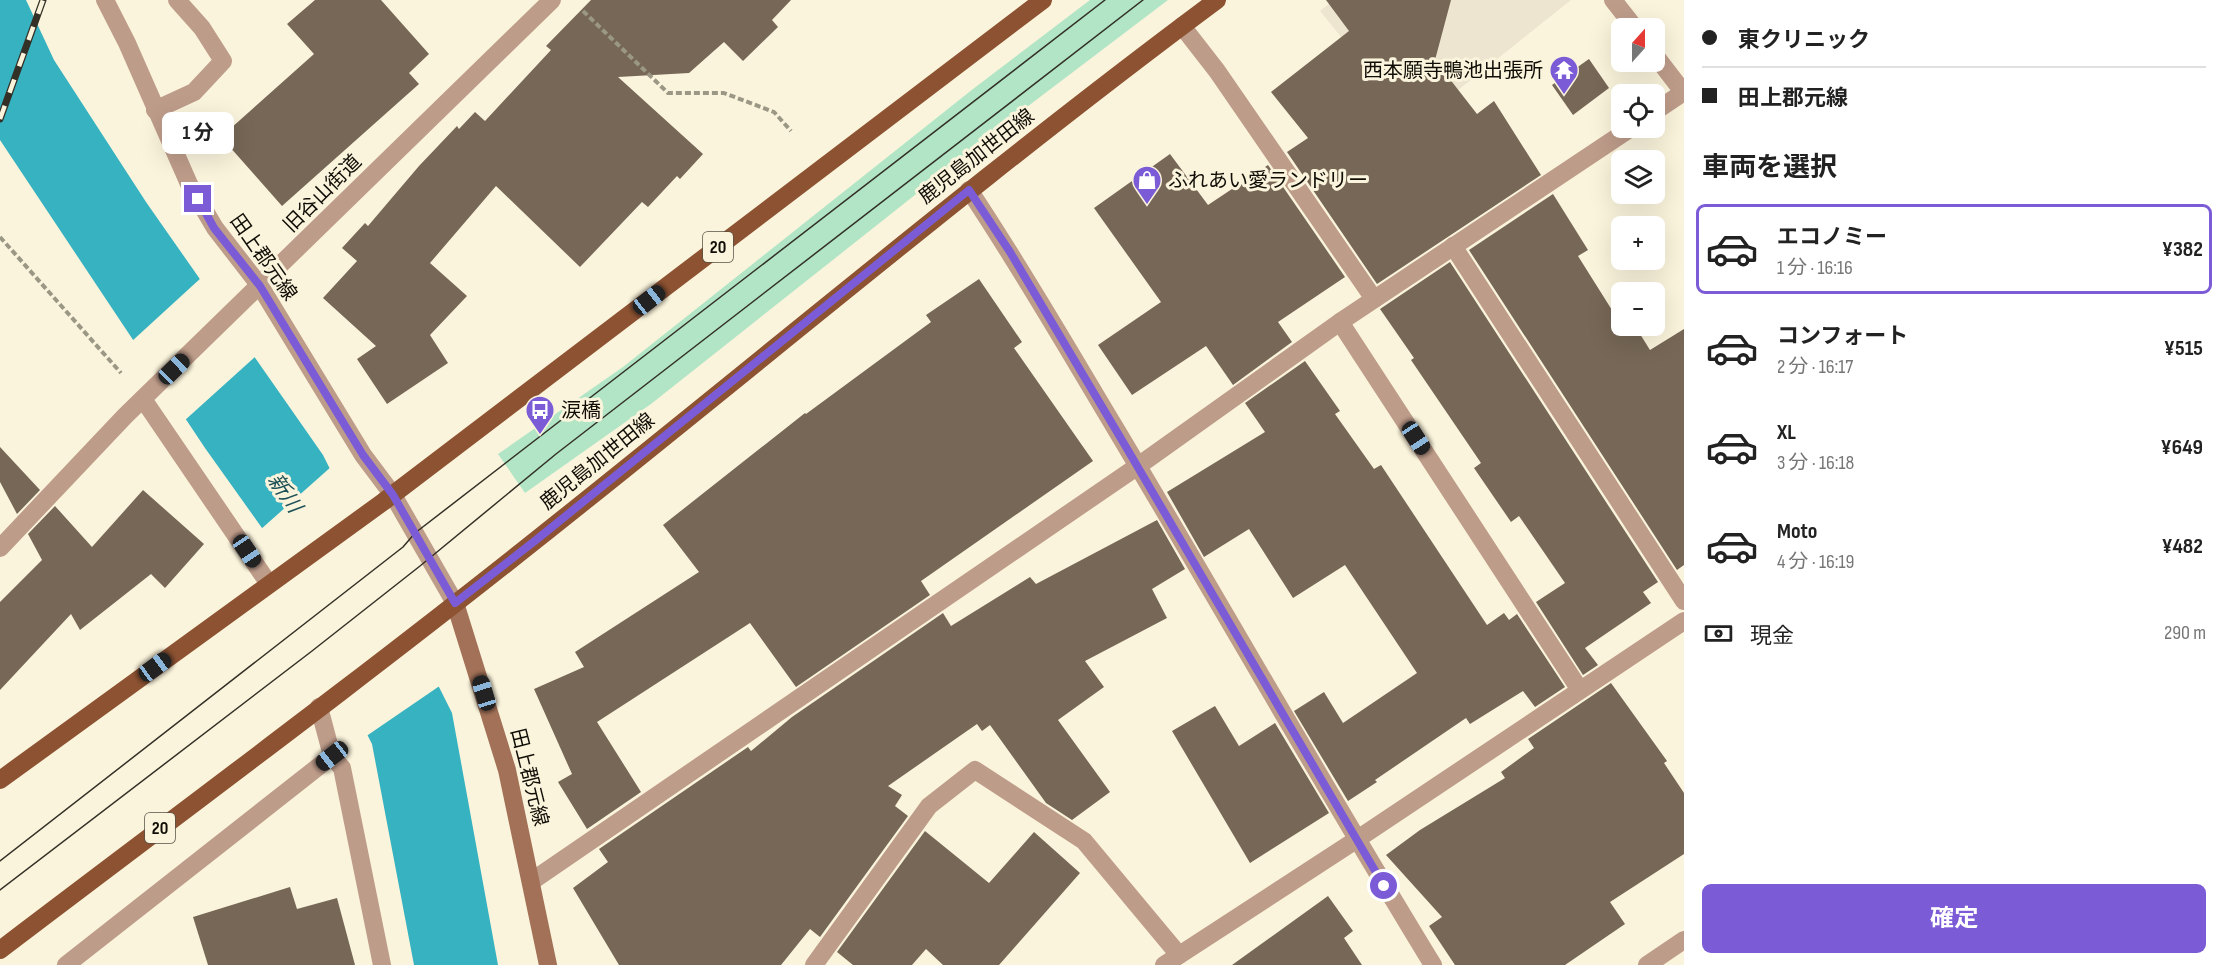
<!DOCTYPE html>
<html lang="ja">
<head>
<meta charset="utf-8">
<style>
	body { margin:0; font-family:"Sofia Sans Condensed","Noto Sans JP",sans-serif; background:#f6f6f6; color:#222; height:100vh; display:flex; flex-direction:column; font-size:22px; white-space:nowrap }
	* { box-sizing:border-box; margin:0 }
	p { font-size:20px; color:#767676 }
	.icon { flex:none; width:33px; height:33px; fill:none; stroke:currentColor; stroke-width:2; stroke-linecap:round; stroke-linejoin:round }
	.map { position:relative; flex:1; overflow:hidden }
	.details { display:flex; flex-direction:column; background:#fff; width:540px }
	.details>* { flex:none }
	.top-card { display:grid; align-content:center; height:132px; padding:0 18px; background:#fff }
	.needle { width:39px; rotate:21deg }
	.controls { position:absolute; left:1611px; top:18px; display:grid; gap:12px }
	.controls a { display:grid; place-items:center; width:54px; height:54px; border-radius:9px; background:#fff; box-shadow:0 6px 24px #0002; font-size:30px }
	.end { position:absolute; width:27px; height:27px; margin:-14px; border:8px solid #7c5cd6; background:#fff; box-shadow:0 0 0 3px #fff }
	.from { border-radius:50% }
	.bubble { position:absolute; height:42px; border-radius:9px; background:#fff; box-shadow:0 6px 24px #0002; font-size:20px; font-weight:700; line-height:42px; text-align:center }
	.car { position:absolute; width:18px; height:36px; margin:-18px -9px; border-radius:8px; box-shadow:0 0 4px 2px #0007; background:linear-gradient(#222 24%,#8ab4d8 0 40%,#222 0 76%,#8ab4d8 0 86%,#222 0) }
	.top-card b { display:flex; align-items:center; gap:21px; height:57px; font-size:22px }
	.top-card b+b { border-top:2px solid #e0e0e0 }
	.top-card i { width:15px; height:15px; background:#222 }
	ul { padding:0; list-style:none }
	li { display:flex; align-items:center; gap:18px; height:90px; margin:0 12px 9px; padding:0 6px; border:3px solid transparent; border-radius:9px }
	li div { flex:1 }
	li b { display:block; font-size:22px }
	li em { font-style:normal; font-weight:700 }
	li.active { border-color:#7c5cd6 }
	li>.icon { width:54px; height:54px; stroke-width:1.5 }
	h2 { padding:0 18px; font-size:27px; line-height:72px }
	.pay { display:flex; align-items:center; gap:15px; height:66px; padding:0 18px; font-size:22px }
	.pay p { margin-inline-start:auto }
	.primary-button { display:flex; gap:12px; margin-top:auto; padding:12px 18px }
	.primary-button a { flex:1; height:69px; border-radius:9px; background:#7c5cd6; color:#fff; font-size:24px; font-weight:700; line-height:69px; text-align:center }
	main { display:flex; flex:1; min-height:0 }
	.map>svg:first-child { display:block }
</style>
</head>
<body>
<main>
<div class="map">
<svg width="1684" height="965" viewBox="0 0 1684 965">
	<rect width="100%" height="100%" fill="#fbf4dc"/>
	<polygon fill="#ede5d0" points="1334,0 1571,0 1413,126 1320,11"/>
	<polygon fill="#b1e5c6" points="1090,0 1168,0 1002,126 651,404 525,493 498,454 623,367 973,89"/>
	<polygon fill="#36b2c1" points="0,0 26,0 54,60 146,202 323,455 452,713 498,965 414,965 372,744 262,528 205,448 0,140"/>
	<g fill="#fbf4dc">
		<polygon points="202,277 257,355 184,421 131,342"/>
		<polygon points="332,466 441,685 365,737 260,530"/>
	</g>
	<g fill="#766756">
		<polygon points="315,0 381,0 429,54 409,73 419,84 282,206 221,137 314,54 287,24"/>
		<polygon points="591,0 791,0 772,20 778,27 743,61 724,42 689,73 618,77 703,154 680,179 677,176 648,207 642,202 580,267 496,186 430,263 467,296 430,335 448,363 387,404 357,359 376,346 323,298 357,261 342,248 365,223 368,226 419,166 457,126 459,129 475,112 485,121 551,50 546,46"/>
		<polygon points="1326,0 1451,0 1435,60 1477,114 1494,101 1541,175 1377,284 1287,152 1308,138 1271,92 1349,31"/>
		<polygon points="1589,59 1609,88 1573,115 1552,85"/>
		<polygon points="1170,154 1208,205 1268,165 1345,277 1278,322 1292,342 1233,385 1206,346 1132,395 1098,345 1161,302 1094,208"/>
		<polygon points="1553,194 1588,250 1578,256 1622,326 1635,326 1650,350 1684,329 1684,565 1677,570 1469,250"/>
		<polygon points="1450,262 1658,582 1643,592 1651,603 1585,648 1598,665 1583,675 1536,602 1565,583 1519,516 1511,522 1474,468 1481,463 1411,360 1414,358 1380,309"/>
		<polygon points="979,279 1022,342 1014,348 1093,461 921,581 930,595 796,687 750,623 597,722 641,792 587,829 558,782 572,774 534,689 584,667 575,652 699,572 663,525 805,413 806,414 931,322 926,315"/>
		<polygon points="1305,361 1340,411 1335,414 1374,469 1381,465 1487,625 1504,613 1509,620 1517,614 1565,687 1535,707 1523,691 1470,724 1466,718 1375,780 1377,782 1348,801 1294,711 1324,692 1343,723 1417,673 1345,565 1293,598 1249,529 1204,557 1167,492 1265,432 1245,403"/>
		<polygon points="0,447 40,490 17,514 0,482"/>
		<polygon points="143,490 204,544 165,588 151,574 80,630 71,614 0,690 0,602 42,560 28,534 55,506 92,547"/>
		<polygon points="1157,520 1185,569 1152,589 1167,618 1085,661 1104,687 1058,720 1110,792 1072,820 1046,803 990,725 982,731 977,724 888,786 902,795 895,806 908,816 820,937 810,929 781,965 619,965 573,888 608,862 599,849 748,747 751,751 792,717 943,613 951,626 1030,577 1036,584"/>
		<polygon points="1611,683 1667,761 1664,763 1684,793 1684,854 1610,902 1625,924 1565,965 1455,965 1429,926 1442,917 1386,855 1420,830 1505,778 1501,772 1534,748 1528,739"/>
		<polygon points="1215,706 1239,746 1275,723 1329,813 1250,863 1172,731"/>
		<polygon points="925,831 989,883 1034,832 1080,873 999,965 943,965 926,949 912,965 853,965 837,952"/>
		<polygon points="290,887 297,909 337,898 355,965 208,965 193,917"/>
		<polygon points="1328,896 1353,931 1344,938 1362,965 1232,965"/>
	</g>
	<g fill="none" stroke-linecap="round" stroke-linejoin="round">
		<g stroke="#9b9785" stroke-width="4" stroke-dasharray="6 3" stroke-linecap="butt">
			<polyline points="583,11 668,93 724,93 774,112 791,131"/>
			<polyline points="0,237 121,373"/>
		</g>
		<g stroke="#be9c8a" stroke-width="18">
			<polyline points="155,110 194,92 223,61 202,28 177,0"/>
			<polyline points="1453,246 1684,601"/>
			<polyline points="1340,322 1580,690"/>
		</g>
		<g stroke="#be9c8a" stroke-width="18">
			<polyline points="105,0 127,43 189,184 215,228 260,286 363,455 393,495 455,603"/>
			<polyline points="1613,0 1635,28"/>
			<polyline points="1182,26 1217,71 1374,299"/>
			<polyline points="1654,54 1684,93"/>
			<polyline points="1654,112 1684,92"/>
			<path d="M969 190C1020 266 1066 346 1114 426 1221 605 1324 787 1433 965"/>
			<polyline points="143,399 269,584"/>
			<polyline points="0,548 125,416 552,0"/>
			<polyline points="319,707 332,756 342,768 382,965"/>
			<polyline points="532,881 1138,466 1340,322 1631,128"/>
			<polyline points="66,965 332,756"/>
			<polyline points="814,965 929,806 975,770 1084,841 1179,955"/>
			<polyline points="1164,965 1356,840 1684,621"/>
			<polyline points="1647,965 1684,940"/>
		</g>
		<polyline stroke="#a27157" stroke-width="18" points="455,603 507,770 548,965"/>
		<g stroke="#8c5232" stroke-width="18">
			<polyline points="0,780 383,502 1043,0"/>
			<path d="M0 950C179 814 360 680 536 540 763 360 984 173 1217 0"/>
		</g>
		<g stroke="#333027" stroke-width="1.5">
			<polyline points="0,861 403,547 415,533 1105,0"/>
			<polyline points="0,890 312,651 420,566 556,454 1143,0"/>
		</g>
		<g stroke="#333027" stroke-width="7">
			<polyline id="rail" points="0,119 43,0"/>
		</g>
		<use href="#rail" stroke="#fbf4dc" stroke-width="4.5" stroke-dasharray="14" stroke-linecap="butt"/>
	</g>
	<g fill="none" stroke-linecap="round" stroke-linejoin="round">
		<polyline stroke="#7c5cd6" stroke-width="8" points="198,199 214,228 260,286 363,455 393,495 455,603 536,540 969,190 1010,252 1126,447 1384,886"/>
	</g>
	<defs>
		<g id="temple-pin" transform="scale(1.5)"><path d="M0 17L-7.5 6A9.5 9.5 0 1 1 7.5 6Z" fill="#7c5cd6" stroke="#fbf4dc"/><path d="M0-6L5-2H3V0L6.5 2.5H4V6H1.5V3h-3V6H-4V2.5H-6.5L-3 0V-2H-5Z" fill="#fff"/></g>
		<g id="shop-pin" transform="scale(1.5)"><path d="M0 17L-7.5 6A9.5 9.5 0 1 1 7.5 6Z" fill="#7c5cd6" stroke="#fbf4dc"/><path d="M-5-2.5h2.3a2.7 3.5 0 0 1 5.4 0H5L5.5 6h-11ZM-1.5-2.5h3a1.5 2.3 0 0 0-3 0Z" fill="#fff"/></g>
		<g id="bus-pin" transform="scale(1.5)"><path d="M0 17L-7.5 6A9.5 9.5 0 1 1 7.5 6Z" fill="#7c5cd6" stroke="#fbf4dc"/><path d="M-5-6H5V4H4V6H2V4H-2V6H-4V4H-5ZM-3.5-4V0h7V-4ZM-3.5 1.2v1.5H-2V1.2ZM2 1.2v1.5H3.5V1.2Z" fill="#fff"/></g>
	</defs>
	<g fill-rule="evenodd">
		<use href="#temple-pin" x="1564" y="70"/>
		<use href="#shop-pin" x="1147" y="180"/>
		<use href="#bus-pin" x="540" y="410"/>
	</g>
	<g text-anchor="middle" stroke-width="6" stroke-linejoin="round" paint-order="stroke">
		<g fill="#fbf4dc" stroke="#565246" stroke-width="1.5">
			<rect x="703" y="232" width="30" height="30" rx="4.5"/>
			<rect x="145" y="813" width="30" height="30" rx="4.5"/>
		</g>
		<g font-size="18" font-weight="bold" fill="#0f0d06">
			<text x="718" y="253">20</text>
			<text x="160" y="834">20</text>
		</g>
		<g font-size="20" fill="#0f0d06" stroke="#fbf4dc" text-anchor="start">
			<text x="1543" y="77" text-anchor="end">西本願寺鴨池出張所</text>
			<text x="1168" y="187">ふれあい愛ランドリー</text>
			<text x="561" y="417">涙橋</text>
		</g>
		<g font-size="20" fill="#0f0d06" stroke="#fbf4dc">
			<text transform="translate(976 156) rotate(-38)" y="7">鹿児島加世田線</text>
			<text transform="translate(322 193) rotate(-45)" y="7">旧谷山街道</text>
			<text transform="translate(264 257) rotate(55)" y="7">田上郡元線</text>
			<text transform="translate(597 461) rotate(-39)" y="7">鹿児島加世田線</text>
			<text transform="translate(530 777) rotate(76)" y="7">田上郡元線</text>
		</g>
		<g font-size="21" font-style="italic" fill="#1d5157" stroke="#fbf4dc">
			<text transform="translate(285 493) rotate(55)" y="7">新川</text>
		</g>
	</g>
</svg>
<div class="controls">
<a><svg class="needle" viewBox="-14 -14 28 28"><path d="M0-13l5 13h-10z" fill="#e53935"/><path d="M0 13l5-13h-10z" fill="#767676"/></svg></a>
<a><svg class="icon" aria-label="locate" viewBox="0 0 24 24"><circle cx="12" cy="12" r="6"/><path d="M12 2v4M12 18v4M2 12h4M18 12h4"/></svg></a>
<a><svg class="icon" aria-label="layers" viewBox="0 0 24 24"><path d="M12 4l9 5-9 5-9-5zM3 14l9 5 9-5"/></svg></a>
<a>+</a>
<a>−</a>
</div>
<i class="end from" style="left:1384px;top:886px"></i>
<i class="end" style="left:198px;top:199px"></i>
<div class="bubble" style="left:162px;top:112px;width:72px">1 分</div>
<i class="car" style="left:649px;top:300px;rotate:52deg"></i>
<i class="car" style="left:174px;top:369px;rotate:46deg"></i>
<i class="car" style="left:1416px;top:438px;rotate:147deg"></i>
<i class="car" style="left:247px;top:551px;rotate:146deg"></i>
<i class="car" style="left:155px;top:667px;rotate:54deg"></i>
<i class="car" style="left:484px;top:693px;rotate:343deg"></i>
<i class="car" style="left:332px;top:756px;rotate:232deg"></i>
</div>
<section class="details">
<div class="top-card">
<b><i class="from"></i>東クリニック</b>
<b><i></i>田上郡元線</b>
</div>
<h2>車両を選択</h2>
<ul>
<li class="active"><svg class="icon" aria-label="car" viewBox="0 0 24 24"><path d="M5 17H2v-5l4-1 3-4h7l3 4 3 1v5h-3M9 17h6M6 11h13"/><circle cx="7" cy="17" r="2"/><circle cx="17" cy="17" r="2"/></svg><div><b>エコノミー</b><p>1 分 · 16:16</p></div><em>¥382</em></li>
<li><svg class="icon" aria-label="car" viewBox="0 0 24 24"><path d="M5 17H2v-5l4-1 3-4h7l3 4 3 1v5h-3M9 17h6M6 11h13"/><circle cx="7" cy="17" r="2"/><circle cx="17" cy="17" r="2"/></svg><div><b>コンフォート</b><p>2 分 · 16:17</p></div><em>¥515</em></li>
<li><svg class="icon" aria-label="car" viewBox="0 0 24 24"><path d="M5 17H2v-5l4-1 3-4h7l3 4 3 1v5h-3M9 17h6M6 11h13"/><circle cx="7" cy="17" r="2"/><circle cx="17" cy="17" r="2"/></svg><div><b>XL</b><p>3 分 · 16:18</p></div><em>¥649</em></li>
<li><svg class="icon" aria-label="car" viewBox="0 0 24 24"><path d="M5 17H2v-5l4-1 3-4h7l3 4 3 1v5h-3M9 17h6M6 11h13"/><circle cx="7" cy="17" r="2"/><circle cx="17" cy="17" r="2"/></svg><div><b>Moto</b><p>4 分 · 16:19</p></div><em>¥482</em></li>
</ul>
<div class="pay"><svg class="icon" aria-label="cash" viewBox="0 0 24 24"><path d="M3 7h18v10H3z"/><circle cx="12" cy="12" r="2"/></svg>現金<p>290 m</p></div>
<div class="primary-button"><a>確定</a></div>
</section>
</main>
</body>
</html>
